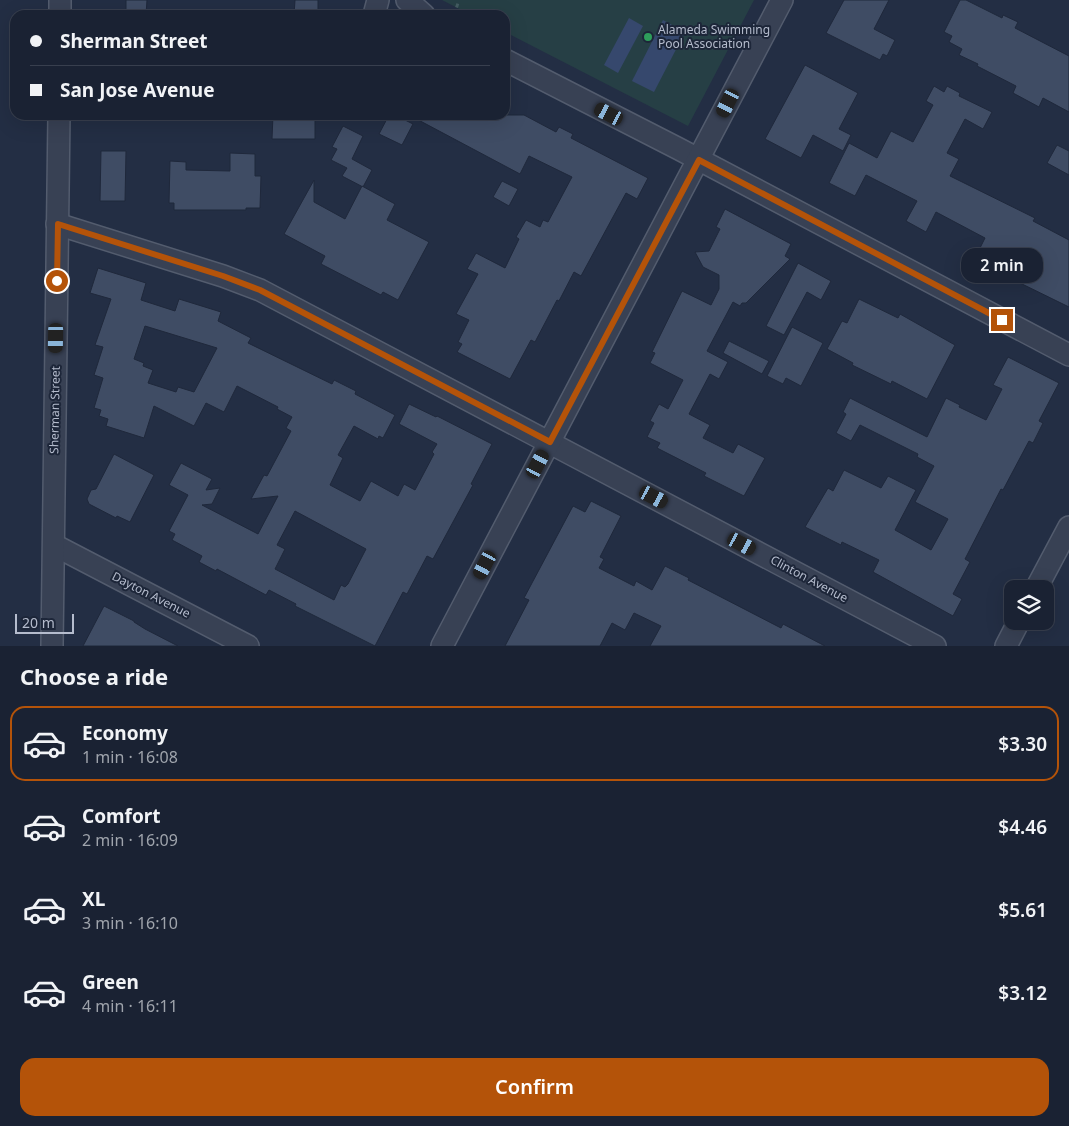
<!DOCTYPE html>
<html lang="en">
<head>
<meta charset="utf-8">
<style>
	body { margin:0; font-family:"Noto Sans",sans-serif; background:#272f3f; color:#f1f3f6; height:100vh; display:flex; flex-direction:column; font-size:19px; white-space:nowrap }
	* { box-sizing:border-box; margin:0 }
	p { font-size:16px; color:#9fa4ac }
	.icon { flex:none; width:28px; height:28px; fill:none; stroke:currentColor; stroke-width:2; stroke-linecap:round; stroke-linejoin:round }
	.map { position:relative; height:646px; overflow:hidden }
	.details { display:flex; flex-direction:column; background:#1a2233; flex:1 }
	.details>* { flex:none }
	.banner { position:absolute; left:10px; top:10px; width:500px; height:110px; border-radius:15px; box-shadow:0 5px 20px #0002,0 0 0 1px #383f4e; display:grid; align-content:center; height:110px; padding:0 20px; background:#1a2233 }
	.buttons { position:absolute; left:1004px; top:580px; display:grid; gap:10px }
	.buttons a { display:grid; place-items:center; width:50px; height:50px; border-radius:10px; background:#1a2233; box-shadow:0 5px 20px #0002,0 0 0 1px #383f4e; font-size:25px }
	.scale { position:absolute; left:15px; bottom:12px; width:59px; box-sizing:border-box; padding-left:5px; border:2px solid #b5bccd; border-top:0; font-size:14px; line-height:18px; white-space:nowrap; color:#b5bccd; -webkit-text-stroke:4px #1d2639; paint-order:stroke }
	.end { position:absolute; width:22px; height:22px; margin:-11px; border:6px solid #b45309; background:#fff; box-shadow:0 0 0 2px #fff }
	.from { border-radius:50% }
	.bubble { position:absolute; height:35px; border-radius:15px; background:#1a2233; box-shadow:0 5px 20px #0002,0 0 0 1px #383f4e; font-size:16px; font-weight:600; line-height:35px; text-align:center }
	.car { position:absolute; width:15px; height:30px; margin:-15px -8px; border-radius:6px; box-shadow:0 0 4px 1px #0007; background:linear-gradient(#222 24%,#8ab4d8 0 40%,#222 0 76%,#8ab4d8 0 86%,#222 0) }
	.banner b { display:flex; align-items:center; gap:18px; height:48px; font-size:19px }
	.banner b+b { border-top:1px solid #383f4e }
	.banner i { width:12px; height:12px; background:#f1f3f6 }
	ul { padding:0; list-style:none }
	li { display:flex; align-items:center; gap:15px; height:75px; margin:0 10px 8px; padding:0 10px; border:2px solid transparent; border-radius:15px }
	li div { flex:1 }
	li b { display:block; font-size:19px }
	li em { font-style:normal; font-weight:600 }
	li.on { border-color:#b45309 }
	li>.icon { width:45px; height:45px; stroke-width:1.5 }
	h2 { padding:0 20px; font-size:22px; line-height:60px }
	.primary-button { display:flex; gap:10px; margin-top:auto; padding:10px 20px }
	.primary-button a { flex:1; height:58px; border-radius:15px; background:#b45309; color:#fff; font-size:20px; font-weight:600; line-height:58px; text-align:center }
	.map>svg:first-child { display:block }
</style>
</head>
<body>
<div class="map">
<svg width="1069" height="646" viewBox="0 0 1069 646">
	<rect width="100%" height="100%" fill="#232e44"/>
	<polygon fill="#263f45" points="442,0 754,0 688,126 505,32 505,15 471,15"/>
	<g fill="#36486d">
		<polygon points="629,18 643,26 618,73 604,65"/>
		<polygon points="663,20 685,32 654,92 632,81"/>
	</g>
	<g fill="#3f4c64" stroke="#1f283b" fill-rule="evenodd">
		<polygon points="126,0 147,0 146,15 126,15"/>
		<polygon points="295,0 318,0 318,15 294,15"/>
		<polygon points="844,0 889,0 874,29 895,40 887,56 883,54 880,60 826,33"/>
		<polygon points="960,0 966,0 1002,18 1003,15 1018,22 1015,28 1069,56 1069,112 1043,98 1039,107 1013,93 1016,86 977,66 978,64 959,55 962,49 949,42 952,36 944,32"/>
		<polygon points="805,65 858,93 839,129 851,135 843,151 813,135 801,158 765,139"/>
		<polygon points="934,86 944,92 947,86 960,93 959,96 992,112 983,129 965,119 947,153 959,159 950,176 1035,218 1033,221 1069,240 1069,307 1020,283 1023,277 978,252 985,238 936,212 926,232 906,221 917,201 866,175 855,196 829,183 849,143 877,158 891,131 913,142 933,105 926,101"/>
		<polygon points="273,115 315,115 315,139 272,139"/>
		<polygon points="389,115 395,115 413,124 402,145 379,134"/>
		<polygon points="409,115 524,115 556,132 559,127 573,134 571,138 648,178 637,199 626,193 581,276 574,272 559,301 557,300 535,342 531,340 510,379 457,352 462,344 458,342 469,320 456,314 478,274 467,269 476,253 505,268 519,239 516,237 526,220 540,227 543,220 548,222 572,177 529,156 520,174"/>
		<polygon points="343,126 363,136 352,159 372,170 363,187 342,176 347,168 331,160 337,149 332,147"/>
		<polygon points="1057,145 1069,151 1069,175 1047,163"/>
		<polygon points="101,151 126,151 125,201 100,201"/>
		<polygon points="230,153 255,154 255,176 261,176 260,208 246,208 246,210 174,210 174,203 169,203 170,161 186,162 186,170 230,171"/>
		<polygon points="314,180 314,202 345,219 362,186 395,204 387,220 429,242 398,300 383,292 381,295 321,264 325,256 284,234"/>
		<polygon points="502,181 518,189 509,206 493,197"/>
		<polygon points="725,209 791,244 785,256 790,259 746,303 742,303 740,306 733,302 707,351 728,362 719,379 710,374 689,414 710,425 703,438 733,453 738,444 765,458 744,496 704,476 706,473 657,448 660,443 647,437 654,423 650,421 659,404 668,409 683,380 650,363 655,353 652,352 682,291 711,305 719,289 719,275 703,267 695,252 709,251 720,229 716,227"/>
		<polygon points="798,263 831,281 821,300 807,292 784,335 766,326"/>
		<path d="M98 268 146 283 141 300 175 311 179 299 221 312 218 321 251 338 248 343 332 384 334 380 356 391 355 394 395 415 383 438 379 436 378 439 354 426 338 455 343 458 330 485 360 501 371 481 398 496 404 484 415 490 434 454 432 452 437 444 399 424 409 404 436 417 437 416 492 444 471 484 473 485 433 559 427 556 407 594 403 592 375 646 295 606 296 604 269 590 266 595 217 569 216 571 199 562 202 556 172 540 175 534 169 531 188 495 169 485 181 463 212 479 206 490 220 488 212 504 202 505 258 534 278 496 251 499 264 475 267 476 291 431 286 428 292 417 277 409 278 407 237 386 224 412 206 403 194 426 154 406 144 438 106 426 108 419 99 416 101 410 94 408 103 378 94 375 103 347 95 345 111 299 90 293ZM145 326 217 348 194 392 178 387 176 392 148 383 153 370 143 366 144 363 134 359ZM295 511 366 549 348 584 345 587 341 585 334 600 275 569 285 549 277 545Z"/>
		<polygon points="859,299 898,318 900,314 955,345 927,399 892,381 891,384 852,365 853,363 827,349 842,321 847,323"/>
		<polygon points="792,327 823,343 801,386 786,378 783,384 767,376"/>
		<polygon points="729,341 769,361 762,374 723,353"/>
		<polygon points="1008,357 1059,383 1039,421 1043,423 1033,443 1029,441 1003,490 1001,489 965,559 970,562 953,594 962,599 953,616 873,572 879,560 842,542 841,545 805,527 828,488 833,491 844,470 881,488 888,476 916,490 895,530 931,550 948,519 915,502 934,466 917,457 918,454 860,425 851,441 836,433 846,414 843,412 850,398 927,437 946,398 960,405 959,407 986,420 1002,389 993,385"/>
		<polygon points="114,454 154,475 130,522 117,516 116,518 89,504 87,499 91,490 96,489"/>
		<polygon points="591,501 621,516 600,557 604,559 599,568 634,586 636,581 652,590 665,566 689,578 688,580 781,628 783,624 825,646 650,646 661,626 634,613 625,630 612,623 600,646 505,646 529,600 524,598 573,506 585,512"/>
		<polygon points="104,606 134,621 134,622 145,629 178,646 83,646"/>
	</g>
	<g fill="none" stroke-linecap="round" stroke-linejoin="round">
		<g stroke="#535c6e" stroke-width="24">
			<g id="minor">
				<polyline points="407,0 424,15"/>
				<polyline points="60,15 60,0"/>
				<polyline points="374,15 378,0"/>
				<polyline points="505,60 679,149 1069,355"/>
				<polyline points="57,224 223,276 260,290 935,646"/>
				<polyline points="54,545 248,646"/>
				<polyline points="1036,589 1069,527"/>
				<polyline points="52,646 59,115"/>
				<polyline points="442,646 782,0"/>
				<polyline points="1006,646 1019,621"/>
			</g>
		</g>
		<polyline stroke="#445c61" stroke-width="3" stroke-dasharray="4 4" stroke-linecap="butt" points="454,15 459,0"/>
		<use href="#minor" stroke="#384154" stroke-width="21"/>
	</g>
	<g fill="none" stroke-linecap="round" stroke-linejoin="round">
		<polyline stroke="#b45309" stroke-width="6" points="57,281 58,224 223,276 260,290 550,442 699,160 1002,320"/>
	</g>
	<circle fill="#2e9e5b" stroke="#1d2639" stroke-width="2" cx="648" cy="37" r="5"/>
	<g text-anchor="middle" stroke-width="4" stroke-linejoin="round" paint-order="stroke">
		<g font-size="12" fill="#b5bccd" stroke="#1d2639" text-anchor="start">
			<text x="658" y="34">Alameda Swimming<tspan x="658" dy="14">Pool Association</tspan></text>
		</g>
		<g font-size="12" fill="#b5bccd" stroke="#1d2639">
			<text transform="translate(55 410) rotate(-89)" y="4">Sherman Street</text>
			<text transform="translate(809 579) rotate(28)" y="4">Clinton Avenue</text>
			<text transform="translate(151 595) rotate(27)" y="4">Dayton Avenue</text>
		</g>
	</g>
</svg>
<div class="buttons">
<a><svg class="icon" aria-label="layers" viewBox="0 0 24 24"><path d="M12 4l9 5-9 5-9-5zM3 14l9 5 9-5"/></svg></a>
</div>
<div class="scale">20 m</div>
<i class="end from" style="left:57px;top:281px"></i>
<i class="end" style="left:1002px;top:320px"></i>
<div class="bubble" style="left:961px;top:248px;width:82px">2 min</div>
<i class="car" style="left:728px;top:103px;rotate:207deg"></i>
<i class="car" style="left:609px;top:114px;rotate:297deg"></i>
<i class="car" style="left:56px;top:338px;rotate:181deg"></i>
<i class="car" style="left:538px;top:464px;rotate:28deg"></i>
<i class="car" style="left:654px;top:497px;rotate:118deg"></i>
<i class="car" style="left:742px;top:544px;rotate:118deg"></i>
<i class="car" style="left:485px;top:565px;rotate:208deg"></i>
<div class="banner">
<b><i class="from"></i>Sherman Street</b>
<b><i></i>San Jose Avenue</b>
</div>
</div>
<section class="details">
<h2>Choose a ride</h2>
<ul>
<li class="on"><svg class="icon" aria-label="car" viewBox="0 0 24 24"><path d="M5 17H2v-5l4-1 3-4h7l3 4 3 1v5h-3M9 17h6M6 11h13"/><circle cx="7" cy="17" r="2"/><circle cx="17" cy="17" r="2"/></svg><div><b>Economy</b><p>1 min · 16:08</p></div><em>$3.30</em></li>
<li><svg class="icon" aria-label="car" viewBox="0 0 24 24"><path d="M5 17H2v-5l4-1 3-4h7l3 4 3 1v5h-3M9 17h6M6 11h13"/><circle cx="7" cy="17" r="2"/><circle cx="17" cy="17" r="2"/></svg><div><b>Comfort</b><p>2 min · 16:09</p></div><em>$4.46</em></li>
<li><svg class="icon" aria-label="car" viewBox="0 0 24 24"><path d="M5 17H2v-5l4-1 3-4h7l3 4 3 1v5h-3M9 17h6M6 11h13"/><circle cx="7" cy="17" r="2"/><circle cx="17" cy="17" r="2"/></svg><div><b>XL</b><p>3 min · 16:10</p></div><em>$5.61</em></li>
<li><svg class="icon" aria-label="car" viewBox="0 0 24 24"><path d="M5 17H2v-5l4-1 3-4h7l3 4 3 1v5h-3M9 17h6M6 11h13"/><circle cx="7" cy="17" r="2"/><circle cx="17" cy="17" r="2"/></svg><div><b>Green</b><p>4 min · 16:11</p></div><em>$3.12</em></li>
</ul>
<div class="primary-button"><a>Confirm</a></div>
</section>
</body>
</html>
